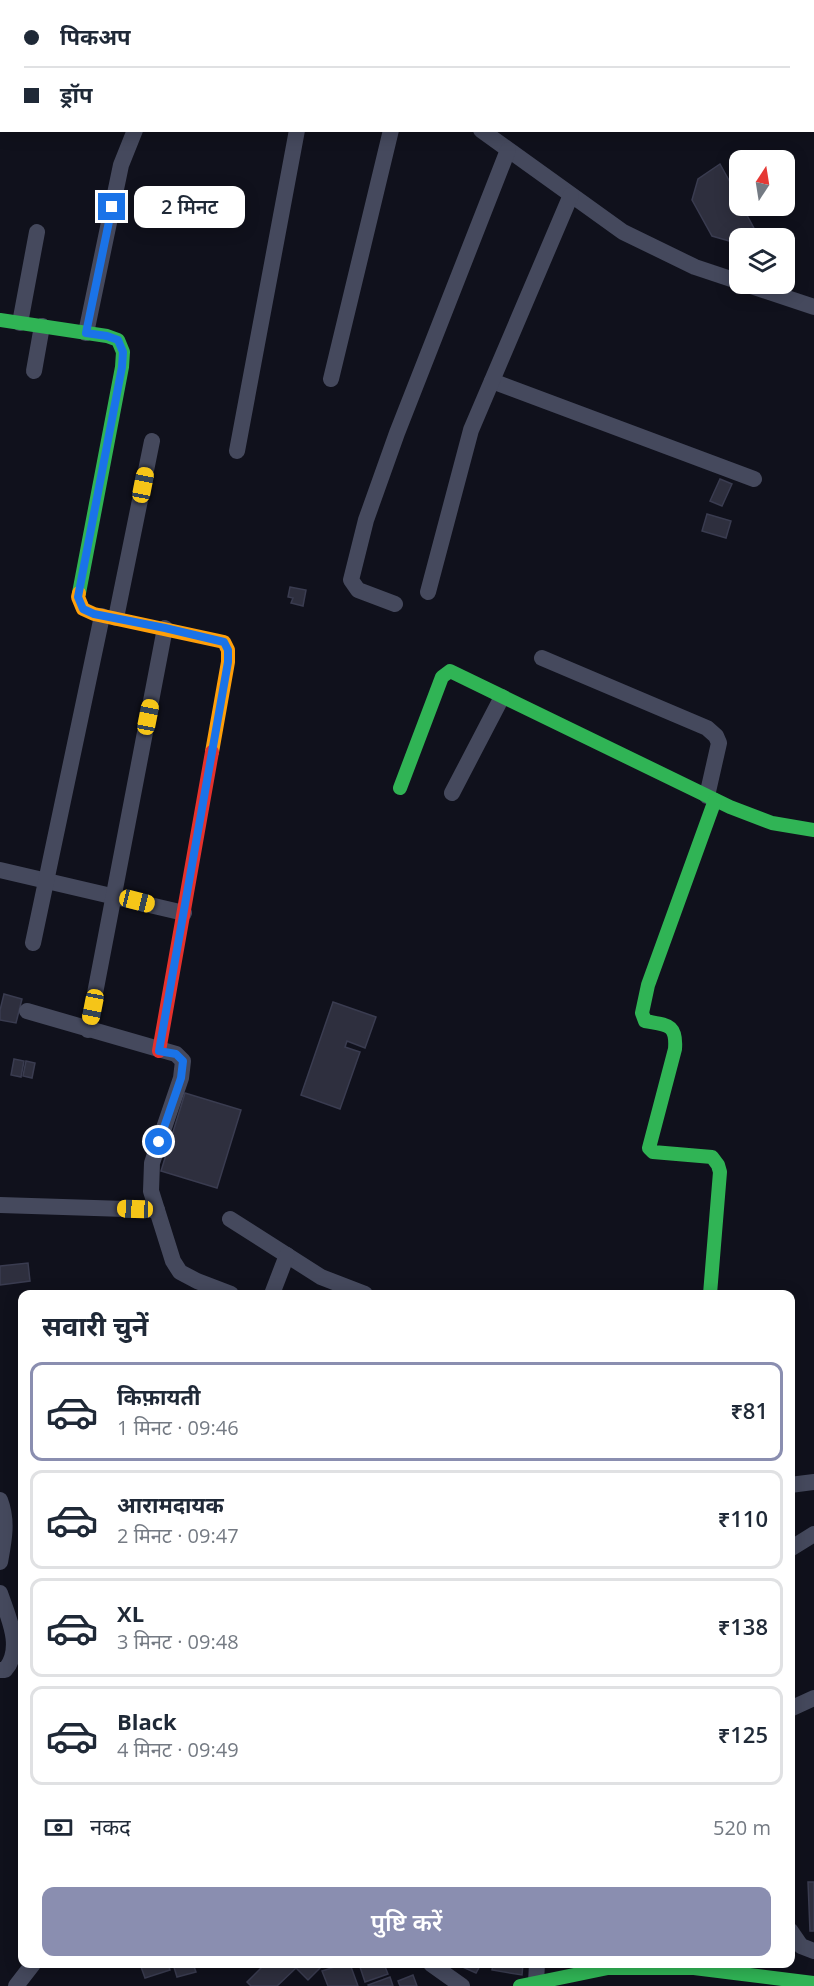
<!DOCTYPE html>
<html lang="hi">
<head>
<meta charset="utf-8">
<style>
	body { margin:0; font-family:"Open Sans","Noto Sans Devanagari",sans-serif; background:#f2f2f3; color:#1f2937; height:100vh; display:flex; flex-direction:column; font-size:22px; white-space:nowrap }
	* { box-sizing:border-box; margin:0 }
	p { font-size:20px; color:#747a83 }
	.icon { flex:none; width:33px; height:33px; fill:none; stroke:currentColor; stroke-width:2; stroke-linecap:round; stroke-linejoin:round }
	.map { position:relative; flex:1; overflow:hidden }
	.panel { position:absolute; left:18px; top:1290px; width:777px; height:678px; display:flex; flex-direction:column; background:#fff; border-radius:12px; box-shadow:0 3px 15px #0003 }
	.panel>* { flex:none }
	.guide { position:absolute; left:0px; top:0px; width:814px; height:132px; box-shadow:0 3px 15px #0003; display:grid; align-content:center; height:132px; padding:0 24px; background:#fff }
	.needle { width:39px; rotate:12deg }
	.fabs { position:absolute; left:729px; top:150px; display:grid; gap:12px }
	.fabs a { display:grid; place-items:center; width:66px; height:66px; border-radius:12px; background:#fff; box-shadow:0 3px 15px #0003; font-size:30px }
	.end { position:absolute; width:27px; height:27px; margin:-14px; border:8px solid #1a73e8; background:#fff; box-shadow:0 0 0 3px #fff }
	.from { border-radius:50% }
	.bubble { position:absolute; height:42px; border-radius:12px; background:#fff; box-shadow:0 3px 15px #0003; font-size:20px; font-weight:600; line-height:42px; text-align:center }
	.car { position:absolute; width:18px; height:36px; margin:-18px -9px; border-radius:8px; box-shadow:0 0 4px 2px #0007; background:linear-gradient(#f5c518 24%,#345 0 40%,#f5c518 0 76%,#345 0 86%,#f5c518 0) }
	.guide b { display:flex; align-items:center; gap:21px; height:57px; font-size:22px }
	.guide b+b { border-top:2px solid #e0e1e3 }
	.guide i { width:15px; height:15px; background:#1f2937 }
	ul { padding:0; list-style:none }
	li { display:flex; align-items:center; gap:18px; height:99px; margin:0 12px 9px; padding:0 12px; border:3px solid #e0e1e3; border-radius:12px }
	li div { flex:1 }
	li b { display:block; font-size:22px }
	li em { font-style:normal; font-weight:600 }
	li.selected { border-color:#8a8eb0 }
	li>.icon { width:54px; height:54px; stroke-width:1.5 }
	h2 { padding:0 24px; font-size:27px; line-height:72px }
	.pay { display:flex; align-items:center; gap:15px; height:66px; padding:0 24px; font-size:22px }
	.pay p { margin-inline-start:auto }
	.button { display:flex; gap:12px; margin-top:auto; padding:12px 24px }
	.button a { flex:1; height:69px; border-radius:12px; background:#8a8eb0; color:#fff; font-size:24px; font-weight:600; line-height:69px; text-align:center }
	.map>svg:first-child { display:block }
</style>
</head>
<body>
<div class="map">
<svg width="814" height="1986" viewBox="0 0 814 1986">
	<rect width="100%" height="100%" fill="#10111c"/>
	<g fill="#2e2f3e" stroke="#3a3c50" stroke-width="1.5">
		<polygon points="720,164 735,191 740,189 740,206 742,206 756,232 745,238 740,238 740,241 736,243 712,236 692,200 698,179"/>
		<polygon points="720,479 732,484 722,506 710,501"/>
		<polygon points="707,514 731,521 726,538 702,531"/>
		<polygon points="290,587 306,590 303,606 291,603 293,598 288,597"/>
		<polygon points="4,994 22,999 16,1023 0,1020 0,1010"/>
		<polygon points="333,1002 376,1017 365,1048 347,1041 345,1047 360,1052 340,1109 301,1095"/>
		<polygon points="14,1059 24,1061 21,1077 11,1075"/>
		<polygon points="26,1061 35,1063 32,1078 23,1076"/>
		<polygon points="185,1093 241,1110 217,1188 161,1171"/>
		<polygon points="28,1263 30,1281 0,1285 0,1266"/>
		<polygon points="808,1882 814,1882 814,1931 810,1931"/>
		<polygon points="140,1964 168,1964 170,1970 145,1978"/>
		<polygon points="173,1964 193,1964 196,1972 177,1977"/>
		<polygon points="265,1964 322,1964 323,1965 308,1980 296,1968 277,1986 251,1986 247,1982"/>
		<polygon points="344,1964 350,1964 358,1986 328,1986 322,1971"/>
		<polygon points="369,1964 384,1964 388,1974 365,1982 360,1967"/>
		<polygon points="456,1964 481,1964 476,1973"/>
		<polygon points="493,1964 523,1964 522,1975 492,1970"/>
		<polygon points="413,1975 417,1986 400,1986 398,1981"/>
		<polygon points="390,1977 393,1986 369,1986 368,1985"/>
	</g>
	<g fill="none" stroke-linecap="round" stroke-linejoin="round">
		<g stroke="#45495d" stroke-width="16">
			<polyline points="342,0 343,2"/>
			<polyline points="163,2 163,0"/>
			<polyline points="321,2 321,0"/>
			<polyline points="481,130 623,232 695,267 740,282"/>
			<polyline points="745,284 814,307"/>
			<polyline points="20,323 37,232"/>
			<polyline points="86,333 121,165 135,130"/>
			<polyline points="34,371 42,326"/>
			<polyline points="331,379 391,130"/>
			<polyline points="492,381 754,479"/>
			<polyline points="237,451 297,130"/>
			<polyline points="428,592 471,430 571,195"/>
			<polyline points="395,604 358,590 351,580 366,520 397,433 508,150"/>
			<polyline points="116,618 152,441"/>
			<polyline points="542,658 707,728 716,736 719,743 707,796"/>
			<polyline points="452,793 502,697"/>
			<polyline points="0,870 184,913"/>
			<polyline points="33,943 102,616"/>
			<polyline points="27,1011 176,1054 183,1061 181,1078 152,1163 151,1191 173,1261 180,1272 197,1281 231,1294"/>
			<polyline points="88,1030 165,628"/>
			<polyline points="0,1205 157,1210"/>
			<polyline points="230,1219 321,1277 365,1294"/>
			<polyline points="272,1294 287,1255"/>
			<polyline points="790,1485 814,1482"/>
			<path d="M0 1500C8 1521 4 1540 0 1562"/>
			<polyline points="790,1549 814,1534"/>
			<path d="M0 1593C8 1617 24 1648 5 1670H0"/>
			<polyline points="790,1709 814,1698"/>
			<polyline points="790,1930 801,1946 814,1951"/>
			<polyline points="431,1964 462,1986"/>
			<polyline points="536,1982 537,1964"/>
			<polyline points="16,1986 33,1964"/>
		</g>
		<g stroke="#30b455" stroke-width="14">
			<polyline points="0,320 107,336 118,340 123,352 122,367 79,593"/>
			<polyline points="400,788 442,677 450,671 730,807 772,823 814,830"/>
			<path d="M710 1294 720 1172 718 1165 712 1157 653 1152 649 1148 675 1049C677 1023 666 1025 645 1021L642 1013 648 985 715 800"/>
			<polyline points="520,1986 608,1968 694,1968 814,1983"/>
		</g>
		<polyline stroke="#ff9f0a" stroke-width="14" points="79,593 78,597 83,609 94,614 224,642 228,650 228,662 212,752"/>
		<polyline stroke="#e5322d" stroke-width="14" points="159,1051 212,752"/>
	</g>
	<g fill="none" stroke-linecap="round" stroke-linejoin="round">
		<polyline stroke="#1a73e8" stroke-width="8" points="112,207 86,333 107,336 118,340 123,352 122,367 78,597 83,609 94,614 165,628 224,642 228,650 228,662 159,1051 176,1054 183,1061 181,1078 159,1142"/>
	</g>
</svg>
<div class="fabs">
<a><svg class="needle" viewBox="-14 -14 28 28"><path d="M0-13l5 13h-10z" fill="#e53935"/><path d="M0 13l5-13h-10z" fill="#747a83"/></svg></a>
<a><svg class="icon" aria-label="layers" viewBox="0 0 24 24"><path d="M12 4l9 5-9 5-9-5zM3 14l9 5 9-5"/></svg></a>
</div>
<i class="end from" style="left:159px;top:1142px"></i>
<i class="end" style="left:112px;top:207px"></i>
<div class="bubble" style="left:134px;top:186px;width:111px">2 मिनट</div>
<i class="car" style="left:143px;top:485px;rotate:11deg"></i>
<i class="car" style="left:148px;top:717px;rotate:11deg"></i>
<i class="car" style="left:137px;top:901px;rotate:104deg"></i>
<i class="car" style="left:93px;top:1007px;rotate:191deg"></i>
<i class="car" style="left:135px;top:1209px;rotate:272deg"></i>
<div class="guide">
<b><i class="from"></i>पिकअप</b>
<b><i></i>ड्रॉप</b>
</div>
<section class="panel">
<h2>सवारी चुनें</h2>
<ul>
<li class="selected"><svg class="icon" aria-label="car" viewBox="0 0 24 24"><path d="M5 17H2v-5l4-1 3-4h7l3 4 3 1v5h-3M9 17h6M6 11h13"/><circle cx="7" cy="17" r="2"/><circle cx="17" cy="17" r="2"/></svg><div><b>किफ़ायती</b><p>1 मिनट · 09:46</p></div><em>₹81</em></li>
<li><svg class="icon" aria-label="car" viewBox="0 0 24 24"><path d="M5 17H2v-5l4-1 3-4h7l3 4 3 1v5h-3M9 17h6M6 11h13"/><circle cx="7" cy="17" r="2"/><circle cx="17" cy="17" r="2"/></svg><div><b>आरामदायक</b><p>2 मिनट · 09:47</p></div><em>₹110</em></li>
<li><svg class="icon" aria-label="car" viewBox="0 0 24 24"><path d="M5 17H2v-5l4-1 3-4h7l3 4 3 1v5h-3M9 17h6M6 11h13"/><circle cx="7" cy="17" r="2"/><circle cx="17" cy="17" r="2"/></svg><div><b>XL</b><p>3 मिनट · 09:48</p></div><em>₹138</em></li>
<li><svg class="icon" aria-label="car" viewBox="0 0 24 24"><path d="M5 17H2v-5l4-1 3-4h7l3 4 3 1v5h-3M9 17h6M6 11h13"/><circle cx="7" cy="17" r="2"/><circle cx="17" cy="17" r="2"/></svg><div><b>Black</b><p>4 मिनट · 09:49</p></div><em>₹125</em></li>
</ul>
<div class="pay"><svg class="icon" aria-label="cash" viewBox="0 0 24 24"><path d="M3 7h18v10H3z"/><circle cx="12" cy="12" r="2"/></svg>नकद<p>520 m</p></div>
<div class="button"><a>पुष्टि करें</a></div>
</section>
</div>
</body>
</html>
